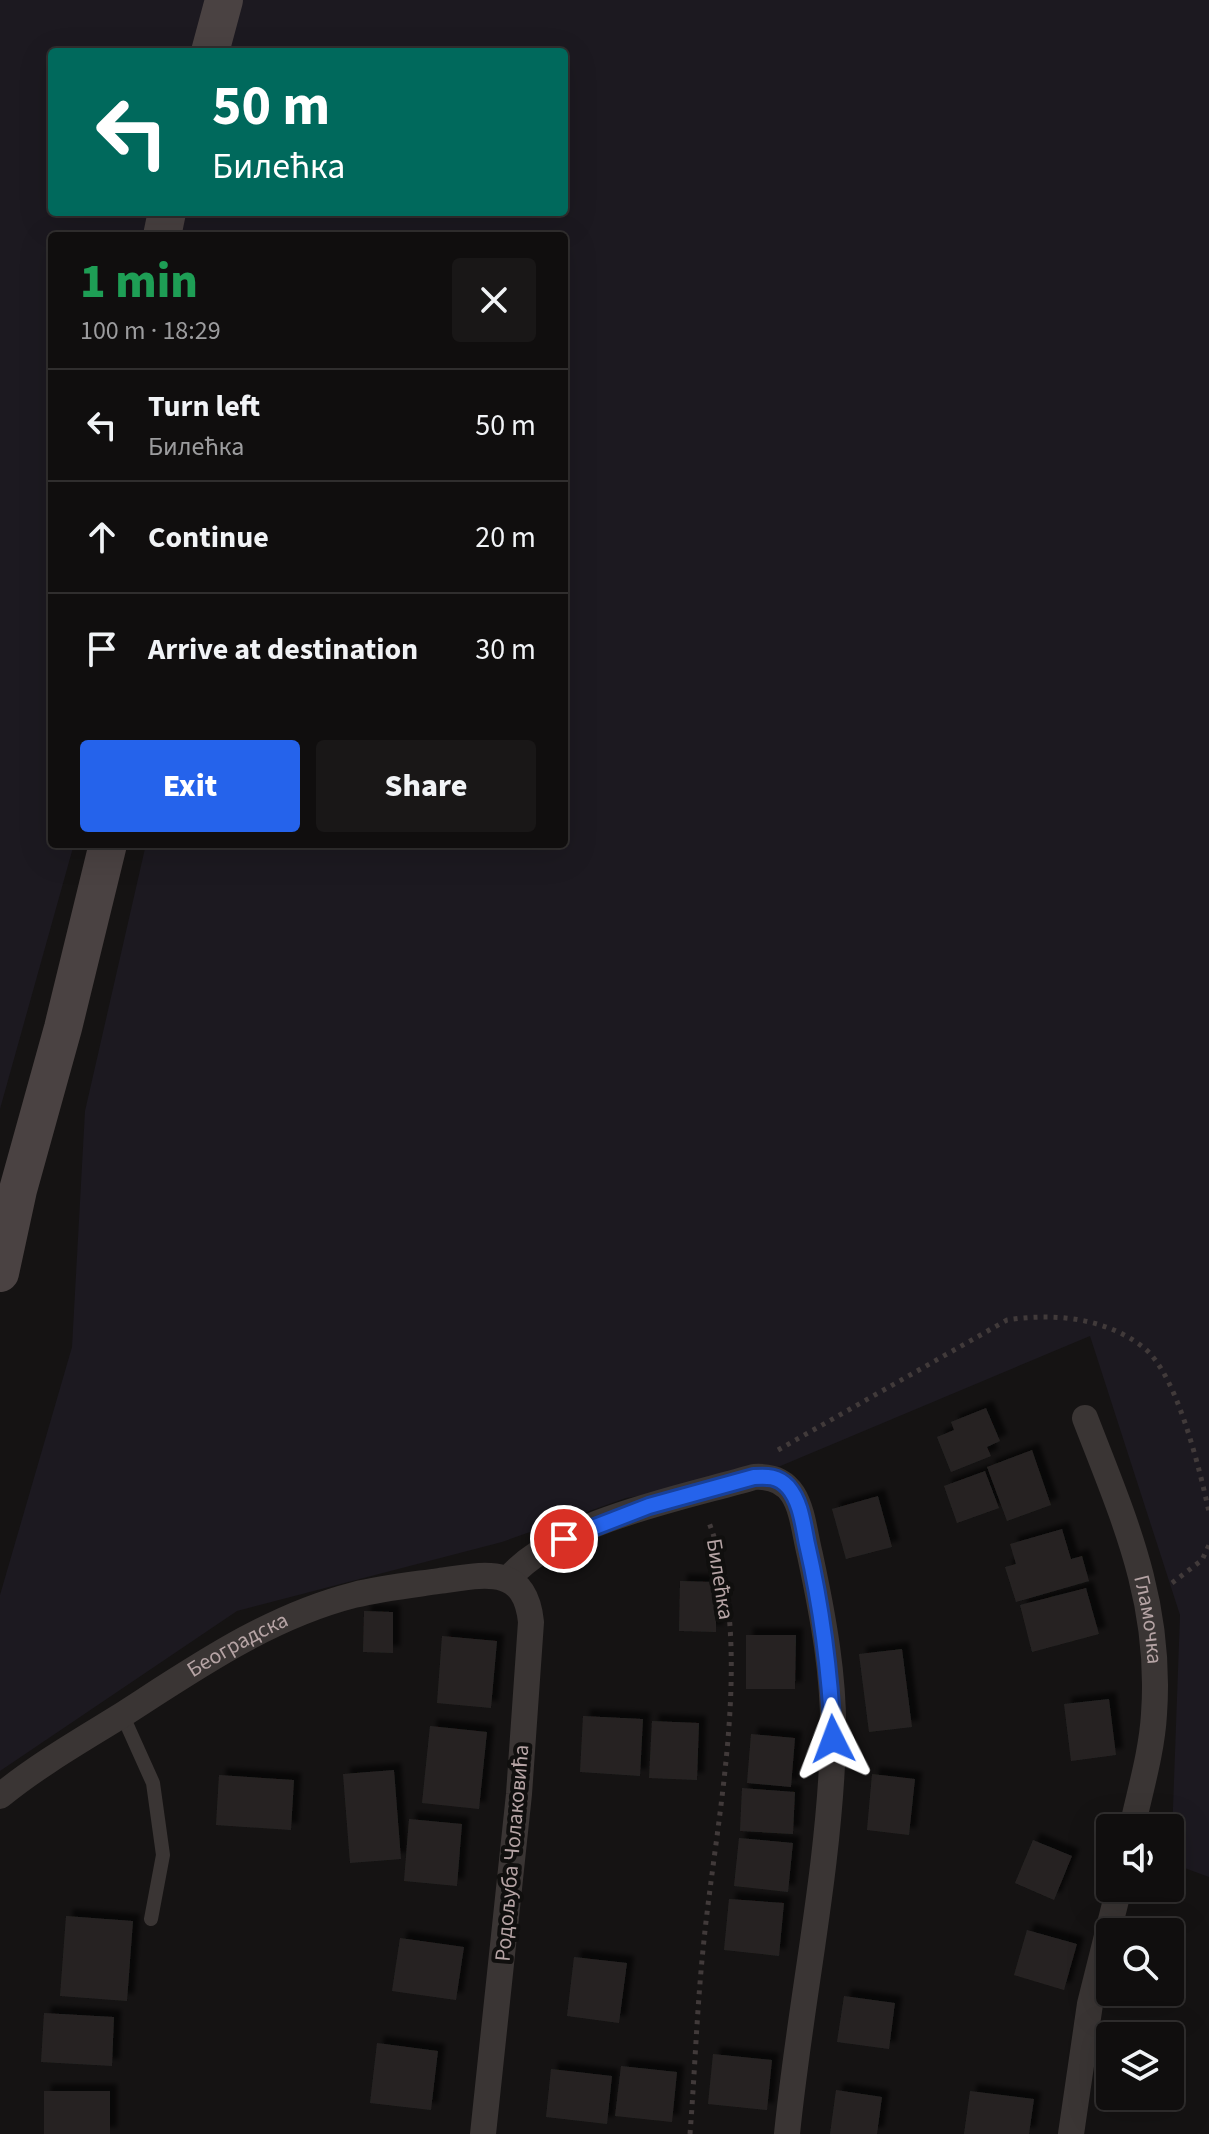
<!DOCTYPE html>
<html lang="en">
<head>
<meta charset="utf-8">
<style>
  :root { --surface:#100e0e; --page:#191717; --text:#f1f3f6; --muted:#9c9c9e; --line:#302e2e; --accent:#2563eb }
  body { margin:0; font-family:"Source Sans 3",sans-serif; background:var(--page); color:var(--text); height:100vh; display:flex; flex-direction:column; font-size:30px; white-space:nowrap }
  * { box-sizing:border-box; margin:0 }
  p { font-size:26px; color:var(--muted) }
  .icon { flex:none; width:44px; height:44px; fill:none; stroke:currentColor; stroke-width:2; stroke-linecap:round; stroke-linejoin:round }
  .map { position:relative; flex:1; overflow:hidden }
  .panel { position:absolute; left:48px; top:232px; width:520px; height:616px; display:flex; flex-direction:column; background:var(--surface); border-radius:8px; box-shadow:0 8px 32px #0002,0 0 0 2px var(--line) }
  .panel>* { flex:none }
  .top-card { position:absolute; left:48px; top:48px; width:520px; height:168px; border-radius:8px; box-shadow:0 8px 32px #0002,0 0 0 2px var(--line); background:#00695c; color:#fff; overflow:hidden }
  .tools { position:absolute; left:1096px; top:1814px; display:grid; gap:16px }
  .tools a { display:grid; place-items:center; width:88px; height:88px; border-radius:8px; background:var(--surface); box-shadow:0 8px 32px #0002,0 0 0 2px var(--line); font-size:40px }
  .pin { position:absolute; display:grid; place-items:center; width:68px; height:68px; color:#fff; margin:-34px; border:4px solid #fff; border-radius:50%; box-shadow:0 2px 8px #0007 }
  .me { position:absolute; width:88px; margin:-44px; rotate:357deg; stroke-linejoin:round; filter:drop-shadow(0 0 6px #0008) }
  .turn { display:flex; align-items:center; gap:28px; height:168px; padding:0 32px; font-size:36px }
  .turn .icon { width:104px; height:104px; stroke-width:2.5 }
  .turn b { display:block; font-size:56px; line-height:68px }
  .round { display:grid; place-items:center; flex:none; width:84px; height:84px; border-radius:8px; background:var(--page) }
  .summary { display:flex; align-items:center; justify-content:space-between; height:136px; padding:0 32px }
  h1 { font-size:48px; font-weight:800; line-height:60px; color:#1e9e55 }
  .action { display:flex; gap:16px; margin-top:auto; padding:16px 32px }
  .action a { flex:1; height:92px; border-radius:8px; background:var(--accent); color:#fff; font-size:32px; font-weight:800; line-height:92px; text-align:center }
  .action a+a { background:var(--page); color:var(--text) }
  ul { padding:0; list-style:none }
  li { display:flex; align-items:center; gap:24px; height:112px; padding:0 32px; border-top:2px solid var(--line) }
  li div { flex:1 }
  li b { display:block; font-size:30px }
  li em { font-style:normal }
  .map>svg:first-child { display:block }
  .green { fill:#1c1920; fill-rule:evenodd }
  .building { fill:#262423; filter:url(#shadow) }
  .lines { fill:none; stroke-linecap:round; stroke-linejoin:round }
  .path { stroke:#413a3a; stroke-width:5; stroke-dasharray:4 6; stroke-linecap:butt }
  .lane { stroke:#3a3534; stroke-width:14 }
  .street { stroke:#3a3534; stroke-width:26 }
  .secondary { stroke:#4a4242; stroke-width:38 }
  .route-casing { stroke:#184099; stroke-width:20 }
  .route { stroke:#2563eb; stroke-width:14 }
  .labels { text-anchor:middle; dominant-baseline:central; stroke-width:8; stroke-linejoin:round; paint-order:stroke }
  .street-label { font-size:22px; fill:#b6a4a5; stroke:#100f0e }
</style>
</head>
<body>
<div class="map">
<svg width="1209" height="2134" viewBox="0 0 1209 2134">
  <defs>
    <filter id="shadow"><feDropShadow dx="7" dy="-7" stdDeviation="2" flood-color="#0009"/></filter>
  </defs>
  <rect width="100%" height="100%" fill="#151313"/>
  <path class="green" d="M0 0H1209V1877L1171 1863 1180 1615 1090 1336 754 1477 626 1498 502 1542 237 1611 0 1771V1595L72 1347 85 1111 146 844H564V236H52V844H74L0 1109ZM52 52H564V212H52Z"/>
  <g class="building">
    <polygon points="986,1408 1000,1441 987,1447 991,1456 951,1472 937,1437 954,1430 951,1422"/>
    <polygon points="1032,1450 1051,1505 1007,1521 987,1467"/>
    <polygon points="985,1471 999,1508 957,1523 944,1486"/>
    <polygon points="878,1496 892,1547 846,1559 832,1509"/>
    <polygon points="1062,1529 1071,1559 1082,1556 1089,1581 1016,1602 1005,1567 1016,1564 1010,1544"/>
    <polygon points="680,1581 716,1582 716,1632 679,1631"/>
    <polygon points="1086,1588 1099,1634 1032,1652 1020,1605"/>
    <polygon points="364,1611 393,1612 393,1653 363,1652"/>
    <polygon points="746,1635 796,1635 795,1689 746,1689"/>
    <polygon points="442,1636 497,1641 491,1708 437,1703"/>
    <polygon points="902,1649 912,1727 869,1732 859,1654"/>
    <polygon points="1109,1699 1116,1755 1071,1761 1064,1704"/>
    <polygon points="583,1716 643,1719 640,1776 580,1772"/>
    <polygon points="652,1721 699,1723 697,1780 649,1778"/>
    <polygon points="430,1726 487,1732 479,1809 422,1803"/>
    <polygon points="751,1734 795,1738 791,1787 747,1783"/>
    <polygon points="394,1770 401,1859 350,1863 343,1774"/>
    <polygon points="872,1774 915,1779 909,1835 867,1830"/>
    <polygon points="219,1775 294,1780 291,1830 216,1825"/>
    <polygon points="742,1788 795,1792 793,1834 740,1831"/>
    <polygon points="409,1819 462,1824 457,1886 404,1881"/>
    <polygon points="739,1838 793,1843 788,1892 734,1886"/>
    <polygon points="1033,1840 1072,1856 1054,1900 1015,1883"/>
    <polygon points="729,1899 784,1903 779,1956 724,1950"/>
    <polygon points="66,1916 133,1921 127,2001 60,1996"/>
    <polygon points="1027,1930 1077,1944 1064,1990 1014,1975"/>
    <polygon points="400,1938 464,1947 456,2000 392,1991"/>
    <polygon points="574,1957 627,1963 619,2023 567,2016"/>
    <polygon points="844,1996 895,2003 889,2049 837,2042"/>
    <polygon points="44,2013 114,2017 112,2066 41,2062"/>
    <polygon points="377,2043 438,2051 431,2110 370,2103"/>
    <polygon points="713,2054 772,2060 767,2110 708,2104"/>
    <polygon points="621,2066 677,2072 672,2122 615,2116"/>
    <polygon points="551,2069 612,2076 607,2124 546,2117"/>
    <polygon points="836,2090 882,2097 877,2134 830,2134"/>
    <rect x="44" y="2091" width="66" height="43"/>
    <polygon points="970,2091 1034,2099 1029,2134 964,2134"/>
  </g>
  <g class="lines">
    <g class="path">
      <path d="M778 1450 1007 1320C1053 1313 1104 1317 1143 1347 1177 1373 1200 1471 1209 1512"/>
      <polyline points="1172,1583 1202,1560 1209,1545"/>
      <path d="M690 2134C695 2070 697 2005 704 1940 717 1812 756 1642 708 1520"/>
    </g>
    <polyline class="lane" points="122,1714 153,1783 163,1855 151,1919"/>
    <g class="street">
      <path id="s1" d="M1085 1418C1124 1519 1162 1602 1154 1714 1152 1751 1140 1791 1132 1828"/>
      <path d="M508 1579C558 1521 682 1498 754 1477 802 1474 801 1519 810 1555 823 1616 835 1679 833 1742 829 1873 800 2003 787 2134"/>
      <path id="s2" d="M0 1796C38 1765 80 1741 122 1715 195 1668 268 1617 354 1595 382 1588 411 1585 439 1581 483 1575 525 1563 531 1622L519 1794 483 2134"/>
      <polyline points="1071,2134 1090,2004 1119,1888"/>
    </g>
    <g class="secondary">
      <polyline points="210,52 224,0"/>
      <polyline points="162,236 167,212"/>
      <polyline points="0,1273 18,1190 63,1028 108,844"/>
    </g>
  </g>
  <g class="lines">
    <defs>
      <path id="route" d="M564 1539 649 1506 754 1477C767 1476 778 1476 788 1487 801 1502 803 1525 807 1544 822 1609 830 1673 833 1739"/>
    </defs>
    <use href="#route" class="route-casing"/>
    <use href="#route" class="route"/>
  </g>
  <g class="labels">
    <g class="street-label">
      <text transform="translate(720 1579) rotate(81)">Билећка</text>
      <text stroke="none"><textPath href="#s1" startOffset="212">Гламочка</textPath></text>
      <text stroke="none"><textPath href="#s2" startOffset="282">Београдска</textPath></text>
      <text transform="translate(512 1853) rotate(-85)">Родољуба Чолаковића</text>
    </g>
  </g>
</svg>
<div class="tools">
<a><svg class="icon" aria-label="sound" viewBox="0 0 24 24"><path d="M4 9h4l5-4v14l-5-4H4zM17 9q2 3 0 6"/></svg></a>
<a><svg class="icon" aria-label="search" viewBox="0 0 24 24"><circle cx="10" cy="10" r="6"/><path d="M15 15l6 6"/></svg></a>
<a><svg class="icon" aria-label="layers" viewBox="0 0 24 24"><path d="M12 4l9 5-9 5-9-5zM3 14l9 5 9-5"/></svg></a>
</div>
<div class="pin" style="left:564px;top:1539px;background:#d93025"><svg class="icon" aria-label="arrive" viewBox="0 0 24 24"><path d="M6 21V4h12l-3 4 3 4H6"/></svg></div>
<svg class="me" style="left:833px;top:1739px" viewBox="-20 -20 40 40"><path d="M0-17L14 15 0 8-14 15z" fill="#2563eb" stroke="#fff" stroke-width="4"/></svg>
<div class="top-card">
<div class="turn"><svg class="icon" aria-label="left" viewBox="0 0 24 24"><path d="M17 20v-9H6M10 6l-5 5 5 5"/></svg><div><b>50 m</b>Билећка</div></div>
</div>
<section class="panel">
<div class="summary"><div><h1>1 min</h1><p>100 m · 18:29</p></div><a class="round"><svg class="icon" aria-label="close" viewBox="0 0 24 24"><path d="M6 6l12 12M18 6L6 18"/></svg></a></div>
<ul>
<li><svg class="icon" aria-label="left" viewBox="0 0 24 24"><path d="M17 20v-9H6M10 6l-5 5 5 5"/></svg><div><b>Turn left</b><p>Билећка</p></div><em>50 m</em></li>
<li><svg class="icon" aria-label="ahead" viewBox="0 0 24 24"><path d="M12 20V5M6 11l6-6 6 6"/></svg><div><b>Continue</b></div><em>20 m</em></li>
<li><svg class="icon" aria-label="arrive" viewBox="0 0 24 24"><path d="M6 21V4h12l-3 4 3 4H6"/></svg><div><b>Arrive at destination</b></div><em>30 m</em></li>
</ul>
<div class="action"><a>Exit</a><a>Share</a></div>
</section>
</div>
</body>
</html>
